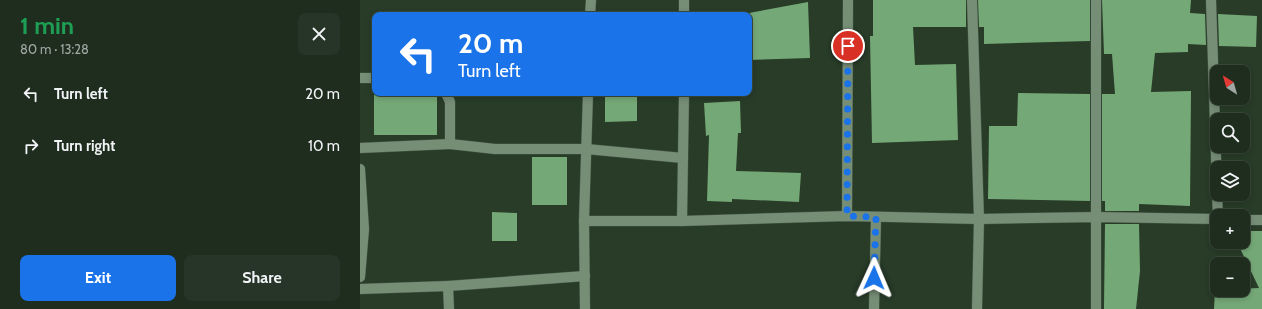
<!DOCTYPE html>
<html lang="en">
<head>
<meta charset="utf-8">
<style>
  :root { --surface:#1e2d1e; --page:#263527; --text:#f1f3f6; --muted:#a1a8a4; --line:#3c493c; --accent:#1a73e8 }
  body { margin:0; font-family:Cabin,sans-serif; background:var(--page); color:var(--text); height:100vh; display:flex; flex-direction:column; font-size:15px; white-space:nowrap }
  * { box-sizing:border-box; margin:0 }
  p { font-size:13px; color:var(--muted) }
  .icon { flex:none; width:22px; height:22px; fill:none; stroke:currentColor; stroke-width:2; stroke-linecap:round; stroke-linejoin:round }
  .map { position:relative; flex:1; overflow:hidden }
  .sheet { display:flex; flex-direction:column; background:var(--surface); width:360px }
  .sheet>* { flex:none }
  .hud { position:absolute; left:12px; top:12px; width:380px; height:84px; border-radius:8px; box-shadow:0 2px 6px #0003,0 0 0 1px var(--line); background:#1a73e8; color:#fff; overflow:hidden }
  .needle { width:26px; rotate:323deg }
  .buttons { position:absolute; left:850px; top:65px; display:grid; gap:8px }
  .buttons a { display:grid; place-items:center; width:40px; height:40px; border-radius:8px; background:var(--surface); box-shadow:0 2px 6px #0003,0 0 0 1px var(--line); font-size:20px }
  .pin { position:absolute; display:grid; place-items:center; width:34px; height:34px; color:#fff; margin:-17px; border:2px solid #fff; border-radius:50%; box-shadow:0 1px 4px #0007 }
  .me { position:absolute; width:44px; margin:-22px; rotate:1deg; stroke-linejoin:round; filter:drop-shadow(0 0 3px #0008) }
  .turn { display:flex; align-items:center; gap:14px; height:84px; padding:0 20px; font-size:18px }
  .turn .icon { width:52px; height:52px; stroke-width:2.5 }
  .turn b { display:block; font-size:28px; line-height:34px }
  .round { display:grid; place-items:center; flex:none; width:42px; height:42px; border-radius:8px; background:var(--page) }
  .overview { display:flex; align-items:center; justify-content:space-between; height:68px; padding:0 20px }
  h1 { font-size:24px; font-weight:800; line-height:30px; color:#1e9e55 }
  .action { display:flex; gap:8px; margin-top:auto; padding:8px 20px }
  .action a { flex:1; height:46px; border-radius:8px; background:var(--accent); color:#fff; font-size:16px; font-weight:800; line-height:46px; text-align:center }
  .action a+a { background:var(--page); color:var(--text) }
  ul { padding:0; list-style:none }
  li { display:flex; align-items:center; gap:12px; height:52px; padding:0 20px }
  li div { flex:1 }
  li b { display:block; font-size:15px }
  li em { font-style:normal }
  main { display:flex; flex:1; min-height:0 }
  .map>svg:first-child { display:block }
  .building { fill:#75a877 }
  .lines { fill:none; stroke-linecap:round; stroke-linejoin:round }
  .street-casing { stroke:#455746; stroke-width:11 }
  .street { stroke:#768d76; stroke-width:10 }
  .route { stroke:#1a73e8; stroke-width:7; stroke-dasharray:0 12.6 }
</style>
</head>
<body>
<main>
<section class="sheet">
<div class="overview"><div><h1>1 min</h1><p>80 m · 13:28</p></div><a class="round"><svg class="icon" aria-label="close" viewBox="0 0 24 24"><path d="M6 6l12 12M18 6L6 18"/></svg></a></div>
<ul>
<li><svg class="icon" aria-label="left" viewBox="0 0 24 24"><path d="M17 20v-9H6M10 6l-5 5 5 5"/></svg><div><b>Turn left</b></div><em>20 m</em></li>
<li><svg class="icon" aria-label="right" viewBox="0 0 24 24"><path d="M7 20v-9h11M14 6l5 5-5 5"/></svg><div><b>Turn right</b></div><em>10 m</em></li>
</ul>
<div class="action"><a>Exit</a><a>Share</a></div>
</section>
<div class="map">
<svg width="902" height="309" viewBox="0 0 902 309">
  <rect width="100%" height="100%" fill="#283c28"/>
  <g class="building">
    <polygon points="513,0 606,0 606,27 553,27 555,65 596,64 598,140 512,143 510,36 513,36"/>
    <polygon points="618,0 730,0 730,41 624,44 624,27 619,27"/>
    <polygon points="742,0 831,0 830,13 845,14 846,45 828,44 828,52 795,53 791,92 831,91 830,206 779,204 779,211 745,211 745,201 742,201 742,94 755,94 752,54 744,54"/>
    <polygon points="448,2 450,58 389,60 389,13"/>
    <polygon points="858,14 897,16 896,47 859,46"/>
    <polygon points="245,93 277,93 277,121 245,122"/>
    <polygon points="658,93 730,94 730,201 628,199 629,126 657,126"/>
    <polygon points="14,94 77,95 77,135 14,135"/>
    <polygon points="380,101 381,133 378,133 376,171 441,173 439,202 372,199 372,202 347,201 349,135 346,136 344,103"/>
    <rect x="172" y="157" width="35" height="48"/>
    <polygon points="132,212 157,213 157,241 132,241"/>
    <polygon points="745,224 779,224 780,271 776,309 744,309"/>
    <polygon points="883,231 902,231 902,309 854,309 855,290 899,288 877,242 883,242"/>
  </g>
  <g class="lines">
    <defs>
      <g id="street">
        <polyline points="612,0 619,219 617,309"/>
        <polyline points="736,0 736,309"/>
        <polyline points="851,0 857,187"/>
        <polyline points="230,15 231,0"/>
        <polyline points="324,15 324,0"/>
        <polyline points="0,78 15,78"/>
        <polyline points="86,93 90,102 90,144 135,149 226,149 323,158"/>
        <polyline points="0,148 90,144"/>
        <polyline points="0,169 4,229 0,277"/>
        <polyline points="857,194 858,216"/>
        <polyline points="487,216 488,0"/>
        <polyline points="883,220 902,220"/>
        <polyline points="224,221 322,221 487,216 619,219 737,217 857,219"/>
        <polyline points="322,221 324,93"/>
        <polyline points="88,286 225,276"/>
        <polyline points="0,289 88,286 89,309"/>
        <polyline points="225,309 224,221 228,93"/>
        <polyline points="514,309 516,217"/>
      </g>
    </defs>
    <use href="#street" class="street-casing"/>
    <use href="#street" class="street"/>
  </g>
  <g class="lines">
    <polyline class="route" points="488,46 487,216 516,217 514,278"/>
  </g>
</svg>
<div class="buttons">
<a><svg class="needle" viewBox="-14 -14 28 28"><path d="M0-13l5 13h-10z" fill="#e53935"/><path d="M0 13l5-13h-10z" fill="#a1a8a4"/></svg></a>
<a><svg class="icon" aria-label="search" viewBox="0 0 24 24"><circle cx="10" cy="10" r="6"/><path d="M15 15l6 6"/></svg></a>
<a><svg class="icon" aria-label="layers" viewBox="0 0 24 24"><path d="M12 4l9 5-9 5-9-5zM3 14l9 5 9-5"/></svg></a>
<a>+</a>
<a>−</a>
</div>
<div class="pin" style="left:488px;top:46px;background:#d93025"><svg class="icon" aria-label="arrive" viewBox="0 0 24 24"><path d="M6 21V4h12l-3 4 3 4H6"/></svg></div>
<svg class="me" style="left:514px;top:278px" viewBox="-20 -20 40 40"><path d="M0-17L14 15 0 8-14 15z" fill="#1a73e8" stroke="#fff" stroke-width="4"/></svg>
<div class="hud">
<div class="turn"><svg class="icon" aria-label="left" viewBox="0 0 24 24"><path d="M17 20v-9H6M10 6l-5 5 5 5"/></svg><div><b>20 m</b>Turn left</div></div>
</div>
</div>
</main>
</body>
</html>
